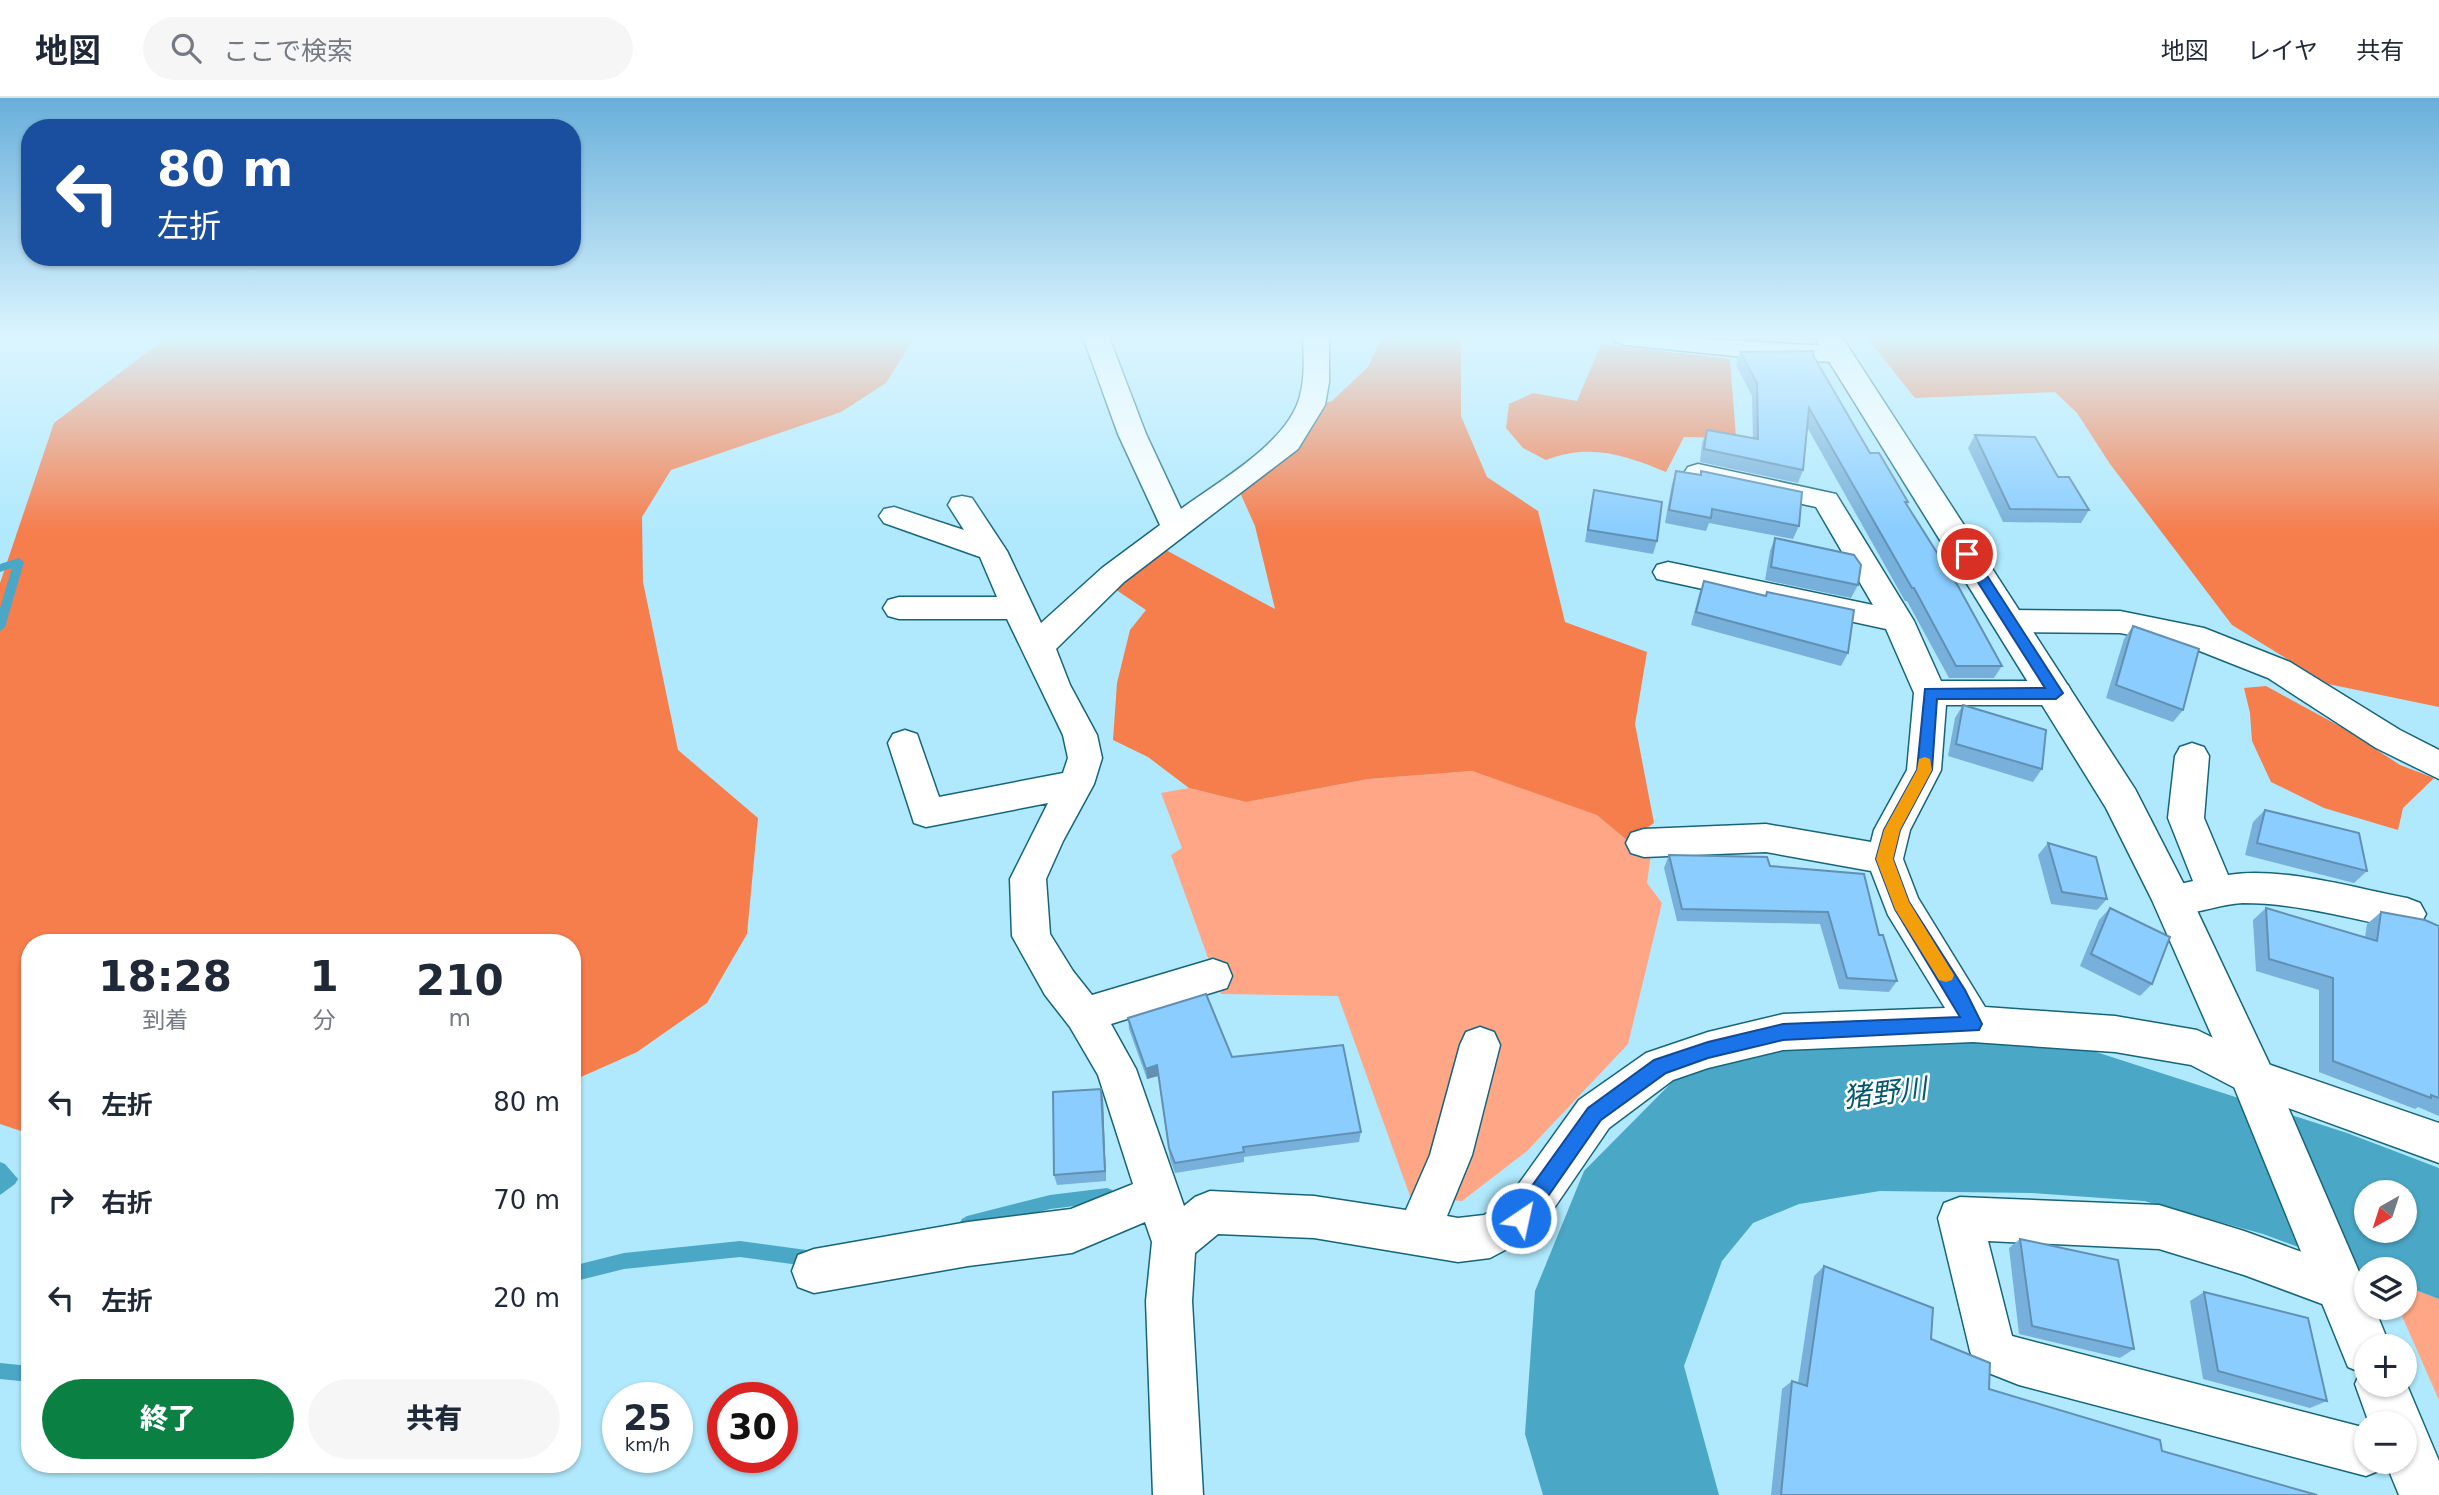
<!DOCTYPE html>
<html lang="ja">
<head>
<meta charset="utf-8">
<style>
  :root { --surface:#fff; --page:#f6f6f7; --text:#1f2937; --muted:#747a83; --line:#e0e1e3; --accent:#0b8043 }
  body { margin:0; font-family:"DejaVu Sans","Noto Sans JP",sans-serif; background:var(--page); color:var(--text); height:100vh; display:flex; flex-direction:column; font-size:26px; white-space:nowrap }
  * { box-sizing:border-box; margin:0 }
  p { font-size:23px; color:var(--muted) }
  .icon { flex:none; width:38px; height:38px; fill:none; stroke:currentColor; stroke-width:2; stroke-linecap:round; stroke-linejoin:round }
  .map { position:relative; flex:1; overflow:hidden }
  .side { position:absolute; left:21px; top:836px; width:560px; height:539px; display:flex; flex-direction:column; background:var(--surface); border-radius:28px; box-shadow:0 2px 5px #0004 }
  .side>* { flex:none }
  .guide { position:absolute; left:21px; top:21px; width:560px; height:147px; border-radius:28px; box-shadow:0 2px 5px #0004; background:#1a4fa0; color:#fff; overflow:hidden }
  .needle { width:46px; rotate:219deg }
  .tools { position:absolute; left:2354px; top:1082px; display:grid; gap:14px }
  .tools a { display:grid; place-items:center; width:63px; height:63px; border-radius:50%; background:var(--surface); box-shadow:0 2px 5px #0004; font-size:35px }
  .speed { position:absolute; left:602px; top:1284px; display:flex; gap:14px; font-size:35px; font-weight:700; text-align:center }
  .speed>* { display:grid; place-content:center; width:91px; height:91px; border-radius:50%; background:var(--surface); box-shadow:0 2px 5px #0004; line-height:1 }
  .speed small { font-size:18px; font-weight:400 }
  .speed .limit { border:10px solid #d22; background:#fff; color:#111 }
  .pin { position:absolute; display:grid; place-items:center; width:60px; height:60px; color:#fff; margin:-30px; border:4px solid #fff; border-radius:50%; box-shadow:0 2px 7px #0007 }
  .me { position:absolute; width:77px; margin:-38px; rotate:34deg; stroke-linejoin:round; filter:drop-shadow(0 0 5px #0008) }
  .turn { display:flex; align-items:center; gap:24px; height:147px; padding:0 21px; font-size:32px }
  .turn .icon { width:91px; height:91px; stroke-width:2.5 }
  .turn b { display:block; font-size:49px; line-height:60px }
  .eta { display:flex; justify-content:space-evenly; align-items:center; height:119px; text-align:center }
  .eta b { font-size:42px; font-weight:800; line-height:49px }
  .cta { display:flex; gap:14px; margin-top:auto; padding:14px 21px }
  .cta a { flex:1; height:80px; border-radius:42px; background:var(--accent); color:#fff; font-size:28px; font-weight:800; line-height:80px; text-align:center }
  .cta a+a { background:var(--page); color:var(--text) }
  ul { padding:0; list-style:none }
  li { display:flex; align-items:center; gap:21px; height:98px; padding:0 21px }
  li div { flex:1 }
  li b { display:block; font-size:26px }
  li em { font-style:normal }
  header { display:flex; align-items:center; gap:42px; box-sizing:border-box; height:98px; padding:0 35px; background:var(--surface); border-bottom:2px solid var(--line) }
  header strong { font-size:33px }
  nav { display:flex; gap:38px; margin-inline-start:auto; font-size:24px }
  .search { width:490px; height:63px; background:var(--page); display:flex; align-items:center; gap:18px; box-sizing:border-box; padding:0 24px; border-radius:38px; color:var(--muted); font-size:26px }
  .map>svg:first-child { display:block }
  .green { fill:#fea685 }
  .forest { fill:#f67d4c }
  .water { fill:#4aa7c5; fill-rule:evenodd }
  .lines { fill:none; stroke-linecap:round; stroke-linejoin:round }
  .stream { fill:#4aa7c5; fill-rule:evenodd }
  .minor-casing { stroke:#15657b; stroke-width:3 }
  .tertiary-casing { stroke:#15657b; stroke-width:3 }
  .minor { fill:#fff; fill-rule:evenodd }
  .tertiary { fill:#fff; fill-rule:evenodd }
  .wall { fill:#77b0da }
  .shaded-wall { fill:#6190b2 }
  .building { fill:#8acdfe; stroke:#6190b2; stroke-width:2 }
  .route { fill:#1a73e8; stroke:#114b97; stroke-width:2 }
  .slow { fill:#f59e0b }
  .labels { text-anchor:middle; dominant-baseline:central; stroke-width:5; stroke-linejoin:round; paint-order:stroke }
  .near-water-label { font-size:28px; font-style:italic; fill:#06586d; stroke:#fff }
</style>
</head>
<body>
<header>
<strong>地図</strong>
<div class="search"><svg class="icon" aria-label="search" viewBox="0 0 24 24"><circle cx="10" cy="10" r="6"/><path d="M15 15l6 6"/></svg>ここで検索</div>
<nav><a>地図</a><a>レイヤ</a><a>共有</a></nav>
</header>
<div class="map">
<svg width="2439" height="1397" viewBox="0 0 2439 1397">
  <rect width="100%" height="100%" fill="#b0e9fd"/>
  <g class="green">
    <polygon points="1472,673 1598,717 1628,743 1651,756 1647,785 1662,805 1628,946 1527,1053 1462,1103 1410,1098 1338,898 1221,896 1171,757 1182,750 1161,695 1189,690 1246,704 1368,681"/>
    <polygon points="2405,1188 2439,1201 2439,1302 2398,1209 2404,1209"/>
  </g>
  <g class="forest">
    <polygon points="167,239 915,239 886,285 841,314 671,372 642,419 643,484 678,652 758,720 747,836 707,905 637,954 572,983 572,845 30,845 30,1036 0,1026 0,485 54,325"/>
    <polygon points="1382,239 1461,239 1461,318 1487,379 1538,413 1565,524 1647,554 1635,626 1654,725 1628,743 1597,717 1472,673 1368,681 1246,704 1189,690 1148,659 1113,642 1117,585 1130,532 1146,512 1106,485 1164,451 1275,511 1255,428 1238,390 1303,312 1332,303 1368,269"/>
    <polygon points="1866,239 2439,239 2439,609 2328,586 2232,527 2110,366 2077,315 2055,294 1915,300"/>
    <path d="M1601 246 1730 261 1736 340 1684 339 1666 374C1625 357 1590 345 1546 362L1523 350 1506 330 1509 306 1533 295 1577 303Z"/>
    <polygon points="2266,588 2343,630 2400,667 2434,680 2403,710 2398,732 2324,710 2271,684 2252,643 2250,615 2244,590"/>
  </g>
  <path class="water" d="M2062 943 2347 1035 2439 1070V1201L2405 1188 2404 1171H2366V1174L2263 1136 2144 1103 2031 1095 1880 1093 1799 1106 1753 1125 1722 1163 1684 1268 1719 1397H1543L1525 1336 1535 1193 1584 1073 1685 971 1808 947ZM2366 1094H2404V1132H2366Z"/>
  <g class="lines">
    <g class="stream">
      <polygon points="19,460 24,464 5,529 0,533 0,510 12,470 0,474 0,466"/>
      <polygon points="0,1064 5,1066 18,1081 15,1086 0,1097"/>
      <polygon points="1107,1090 1112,1092 1115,1097 1112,1102 1107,1104 1050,1111 967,1134 962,1131 959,1126 962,1121 967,1118 1050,1097"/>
      <polygon points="740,1143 814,1153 820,1155 822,1161 820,1167 814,1169 740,1159 624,1171 572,1184 572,1168 624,1155"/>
      <polygon points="0,1265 30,1268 30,1284 0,1281"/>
    </g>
    <defs>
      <g id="minor">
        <path d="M1083 239H1109L1146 336 1181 411C1219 383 1288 345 1300 298 1305 279 1304 259 1303 239H1329V284L1325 307 1298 351 1124 484 1056 551 1070 587 1097 637 1102 660 1094 686 1063 743 1046 781 1050 836 1073 873 1092 897 1213 861 1227 866 1232 878 1227 890 1111 926 1136 971 1184 1108 1195 1099 1210 1093 1314 1098 1406 1112 1430 1057 1460 947 1466 934 1480 929 1494 934 1500 947 1472 1057 1447 1118 1458 1120 1484 1117 1505 1105 1579 1002 1646 955 1708 934 1783 916 1945 910 1888 817 1871 773 1766 754 1644 759 1631 755 1626 745 1631 735 1644 731 1766 726 1871 744 1874 732 1907 672 1914 595 1886 531 1657 481 1653 474 1657 467 1668 464 1873 507 1816 409 1688 381 1684 375 1688 369 1698 366 1836 396 1914 523 1941 583H2056L2068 587 2072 595 2068 603 2056 607H1946L1941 672 1910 732 1903 761 1918 800 1985 909 2115 918 2197 932 2265 965 2439 1025V1065L2239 992 2191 967 2115 954 1973 944 1783 952 1708 970 1673 982 1609 1030 1537 1135 1490 1160 1458 1164 1314 1140 1218 1136 1195 1155 1192 1203 1203 1397H1153L1146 1203 1152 1144 1145 1124 1072 1155 968 1168 814 1195 798 1189 792 1173 798 1157 814 1151 968 1124 1071 1111 1133 1086 1098 977 1070 929 1045 897 1012 838 1010 781 1048 705 926 729 914 725 888 645 893 636 905 632 917 636 939 699 1063 675 1068 660 1063 637 1007 521H899L888 518 883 510 888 502 899 499H997L980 459 884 425 879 418 884 411 894 409 964 432 948 407 952 400 962 398 972 400 1007 453 1041 525 1102 470 1160 427 1118 336Z"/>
        <path d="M1612 239C1688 237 1763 246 1839 248L1848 251 1852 256 1848 261 1839 264 1775 262 1625 247 1616 244Z"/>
        <polygon points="2009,512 2120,513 2204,530 2290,564 2400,632 2439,652 2439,681 2376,650 2268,580 2187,548 2120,535 2009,534 1998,531 1993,523 1998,515"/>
        <path d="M2192 645 2204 649 2209 658 2204 720 2228 777C2280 768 2354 790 2407 800L2420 805 2426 816 2420 827 2407 832C2353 821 2298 805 2243 805 2215 806 2187 822 2159 813L2153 802 2159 791 2193 783 2168 720 2175 658 2180 649Z"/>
        <polygon points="1960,1099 2159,1107 2244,1133 2357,1174 2364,1190 2357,1206 2341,1213 2244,1177 2159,1151 1988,1143 2012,1238 2366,1330 2366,1363 2387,1363 2383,1371 2366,1378 2019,1287 1976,1270 1970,1253 1938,1120 1944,1105"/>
      </g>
      <polygon id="tertiary" points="1814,239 1842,239 2135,691 2192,802 2269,965 2366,1190 2366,1209 2374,1209 2390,1248 2366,1248 2366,1286 2404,1286 2404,1280 2439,1363 2439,1397 2399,1397 2385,1363 2404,1363 2404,1325 2369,1325 2355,1286 2360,1274 2348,1269 2230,979 2152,802 2106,710"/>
    </defs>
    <use href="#minor" class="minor-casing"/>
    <use href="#tertiary" class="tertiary-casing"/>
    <use href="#minor" class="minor"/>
    <use href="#tertiary" class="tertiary"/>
  </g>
  <g class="wall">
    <polygon points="1740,254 1813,257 1870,355 1908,404 1907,408 2002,568 1994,580 1949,580 1907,503 1905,503 1807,329 1803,372 1798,385 1700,364 1702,345 1707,332 1753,340 1752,298 1736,267"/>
    <polygon points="1975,337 2058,379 2089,412 2081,425 2003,424 1968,350"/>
    <polygon points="1676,373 1700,377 1701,373 1799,428 1793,441 1709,425 1706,433 1665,425 1672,386"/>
    <polygon points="1594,392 1657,443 1653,456 1585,444 1591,405"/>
    <polygon points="1775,440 1858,487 1851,500 1765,482 1770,453"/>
    <polygon points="1704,483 1765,498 1767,494 1848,555 1841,568 1691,527 1699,496"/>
    <polygon points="2133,528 2183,612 2173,624 2106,600 2124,541"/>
    <polygon points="1963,607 2042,671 2033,684 1948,658 1955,620"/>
    <polygon points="2265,712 2367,773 2354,785 2245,757 2253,724"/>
    <polygon points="2048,745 2107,801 2097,812 2051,806 2038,757"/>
    <polygon points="1669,757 1770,768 1879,837 1897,883 1889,894 1839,891 1820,826 1677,823 1664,770"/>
    <polygon points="2110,810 2152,886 2140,898 2080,868 2099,822"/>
    <polygon points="2266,810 2365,839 2367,826 2381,814 2439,828 2439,1018 2418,1009 2415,1011 2319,974 2319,892 2256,873 2253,822"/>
    <polygon points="1128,920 1232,959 1361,1034 1359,1044 1244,1059 1244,1064 1175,1075 1170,1061 1158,978 1147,981 1129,931"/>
    <polygon points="1103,1001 1106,1083 1057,1087 1054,1077"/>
    <polygon points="2020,1141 2134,1251 2120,1260 2019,1236 2009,1150"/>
    <polygon points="1824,1168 1931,1241 1989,1291 2162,1353 2317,1397 1771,1397 1782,1291 1792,1283 1798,1285 1814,1178"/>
    <polygon points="2204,1194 2327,1303 2310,1310 2203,1281 2190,1203"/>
  </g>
  <g class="shaded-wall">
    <polygon points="1157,967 1158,978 1147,981 1146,971"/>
    <polygon points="1101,991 1103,1001 1106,1083 1105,1073"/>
  </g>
  <g class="building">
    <polygon points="1814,253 1813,257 1870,355 1879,355 1908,404 1905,404 1958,488 2002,568 1956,568 1914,490 1912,490 1809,310 1803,372 1704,351 1707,332 1758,341 1757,285 1740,254"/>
    <polygon points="1975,337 2035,339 2058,379 2069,379 2089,412 2010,411"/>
    <polygon points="1676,373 1701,377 1701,373 1802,394 1799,428 1712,411 1711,420 1669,412"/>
    <polygon points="1594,392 1662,404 1657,443 1588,432"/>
    <polygon points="1775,440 1854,457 1861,467 1858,487 1771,469"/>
    <polygon points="1704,483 1766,498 1767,494 1854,512 1848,555 1696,514"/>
    <polygon points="2133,528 2199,551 2183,612 2116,587"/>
    <polygon points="1963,607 2046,632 2042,671 1956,646"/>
    <polygon points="2265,712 2359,735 2367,773 2257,745"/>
    <polygon points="2048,745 2096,759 2107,801 2062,794"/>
    <polygon points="1669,757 1767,759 1770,768 1864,776 1879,837 1883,837 1897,883 1847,880 1828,814 1682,811"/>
    <polygon points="2110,810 2170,839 2152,886 2091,856"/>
    <polygon points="2266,810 2377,843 2381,814 2425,822 2439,828 2439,1000 2431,997 2431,1000 2333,963 2333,880 2269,861"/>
    <polygon points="1206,896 1232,959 1343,947 1361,1034 1243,1049 1244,1054 1175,1065 1169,1050 1157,967 1146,971 1128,920"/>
    <polygon points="1101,991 1105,1073 1054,1077 1053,994"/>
    <polygon points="2020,1141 2118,1162 2134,1251 2032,1228"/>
    <polygon points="1824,1168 1933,1210 1931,1241 1990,1265 1989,1291 2160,1342 2162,1353 2317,1397 1781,1397 1792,1283 1807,1288"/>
    <polygon points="2204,1194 2308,1220 2327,1303 2218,1273"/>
  </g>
  <linearGradient id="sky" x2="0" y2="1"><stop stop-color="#69afda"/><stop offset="0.55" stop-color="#dbf5fe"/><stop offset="1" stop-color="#dbf5fe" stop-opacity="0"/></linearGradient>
  <rect width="2439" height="434" fill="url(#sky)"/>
  <polygon class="route" points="1967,451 1971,453 2063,595 2056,601 1937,601 1932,672 1900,732 1893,761 1909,804 1965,892 1982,926 1979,932 1783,942 1708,960 1666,975 1601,1022 1528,1127 1521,1130 1514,1127 1511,1120 1514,1113 1588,1010 1654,962 1708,944 1783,926 1960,919 1895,811 1876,761 1884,732 1917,672 1925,591 2045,590 1960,456"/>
  <polygon class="slow" points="1925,659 1930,661 1932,672 1900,732 1893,761 1909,804 1954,877 1952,882 1946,884 1939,882 1895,811 1876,761 1884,732 1917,672 1919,661"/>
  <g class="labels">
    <g class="near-water-label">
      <text transform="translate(1885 995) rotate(-7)">猪野川</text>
    </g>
  </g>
</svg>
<div class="tools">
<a><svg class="needle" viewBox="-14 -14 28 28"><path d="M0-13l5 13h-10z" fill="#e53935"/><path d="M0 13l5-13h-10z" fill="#747a83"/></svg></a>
<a><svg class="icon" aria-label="layers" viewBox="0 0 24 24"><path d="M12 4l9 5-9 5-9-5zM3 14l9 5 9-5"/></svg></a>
<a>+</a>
<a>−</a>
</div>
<div class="speed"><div>25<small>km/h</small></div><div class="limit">30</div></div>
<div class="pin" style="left:1967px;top:456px;background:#d93025"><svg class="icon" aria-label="arrive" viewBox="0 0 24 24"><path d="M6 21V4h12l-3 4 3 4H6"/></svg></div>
<svg class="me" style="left:1521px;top:1120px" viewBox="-20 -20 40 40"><circle r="17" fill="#1a73e8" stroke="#fff" stroke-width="3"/><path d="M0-11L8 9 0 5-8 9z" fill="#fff"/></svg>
<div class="guide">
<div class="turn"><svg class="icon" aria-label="left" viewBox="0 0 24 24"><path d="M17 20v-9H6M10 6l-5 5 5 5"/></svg><div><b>80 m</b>左折</div></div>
</div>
<section class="side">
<div class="eta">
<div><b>18:28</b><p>到着</p></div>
<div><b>1</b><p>分</p></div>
<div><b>210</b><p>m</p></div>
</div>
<ul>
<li><svg class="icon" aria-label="left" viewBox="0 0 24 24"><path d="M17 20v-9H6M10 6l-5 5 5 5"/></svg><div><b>左折</b></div><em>80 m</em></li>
<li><svg class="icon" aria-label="right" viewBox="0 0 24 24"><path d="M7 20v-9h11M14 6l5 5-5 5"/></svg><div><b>右折</b></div><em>70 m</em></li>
<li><svg class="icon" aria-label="left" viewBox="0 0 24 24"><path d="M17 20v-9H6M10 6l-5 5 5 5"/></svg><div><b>左折</b></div><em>20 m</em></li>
</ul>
<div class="cta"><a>終了</a><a>共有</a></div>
</section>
</div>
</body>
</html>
